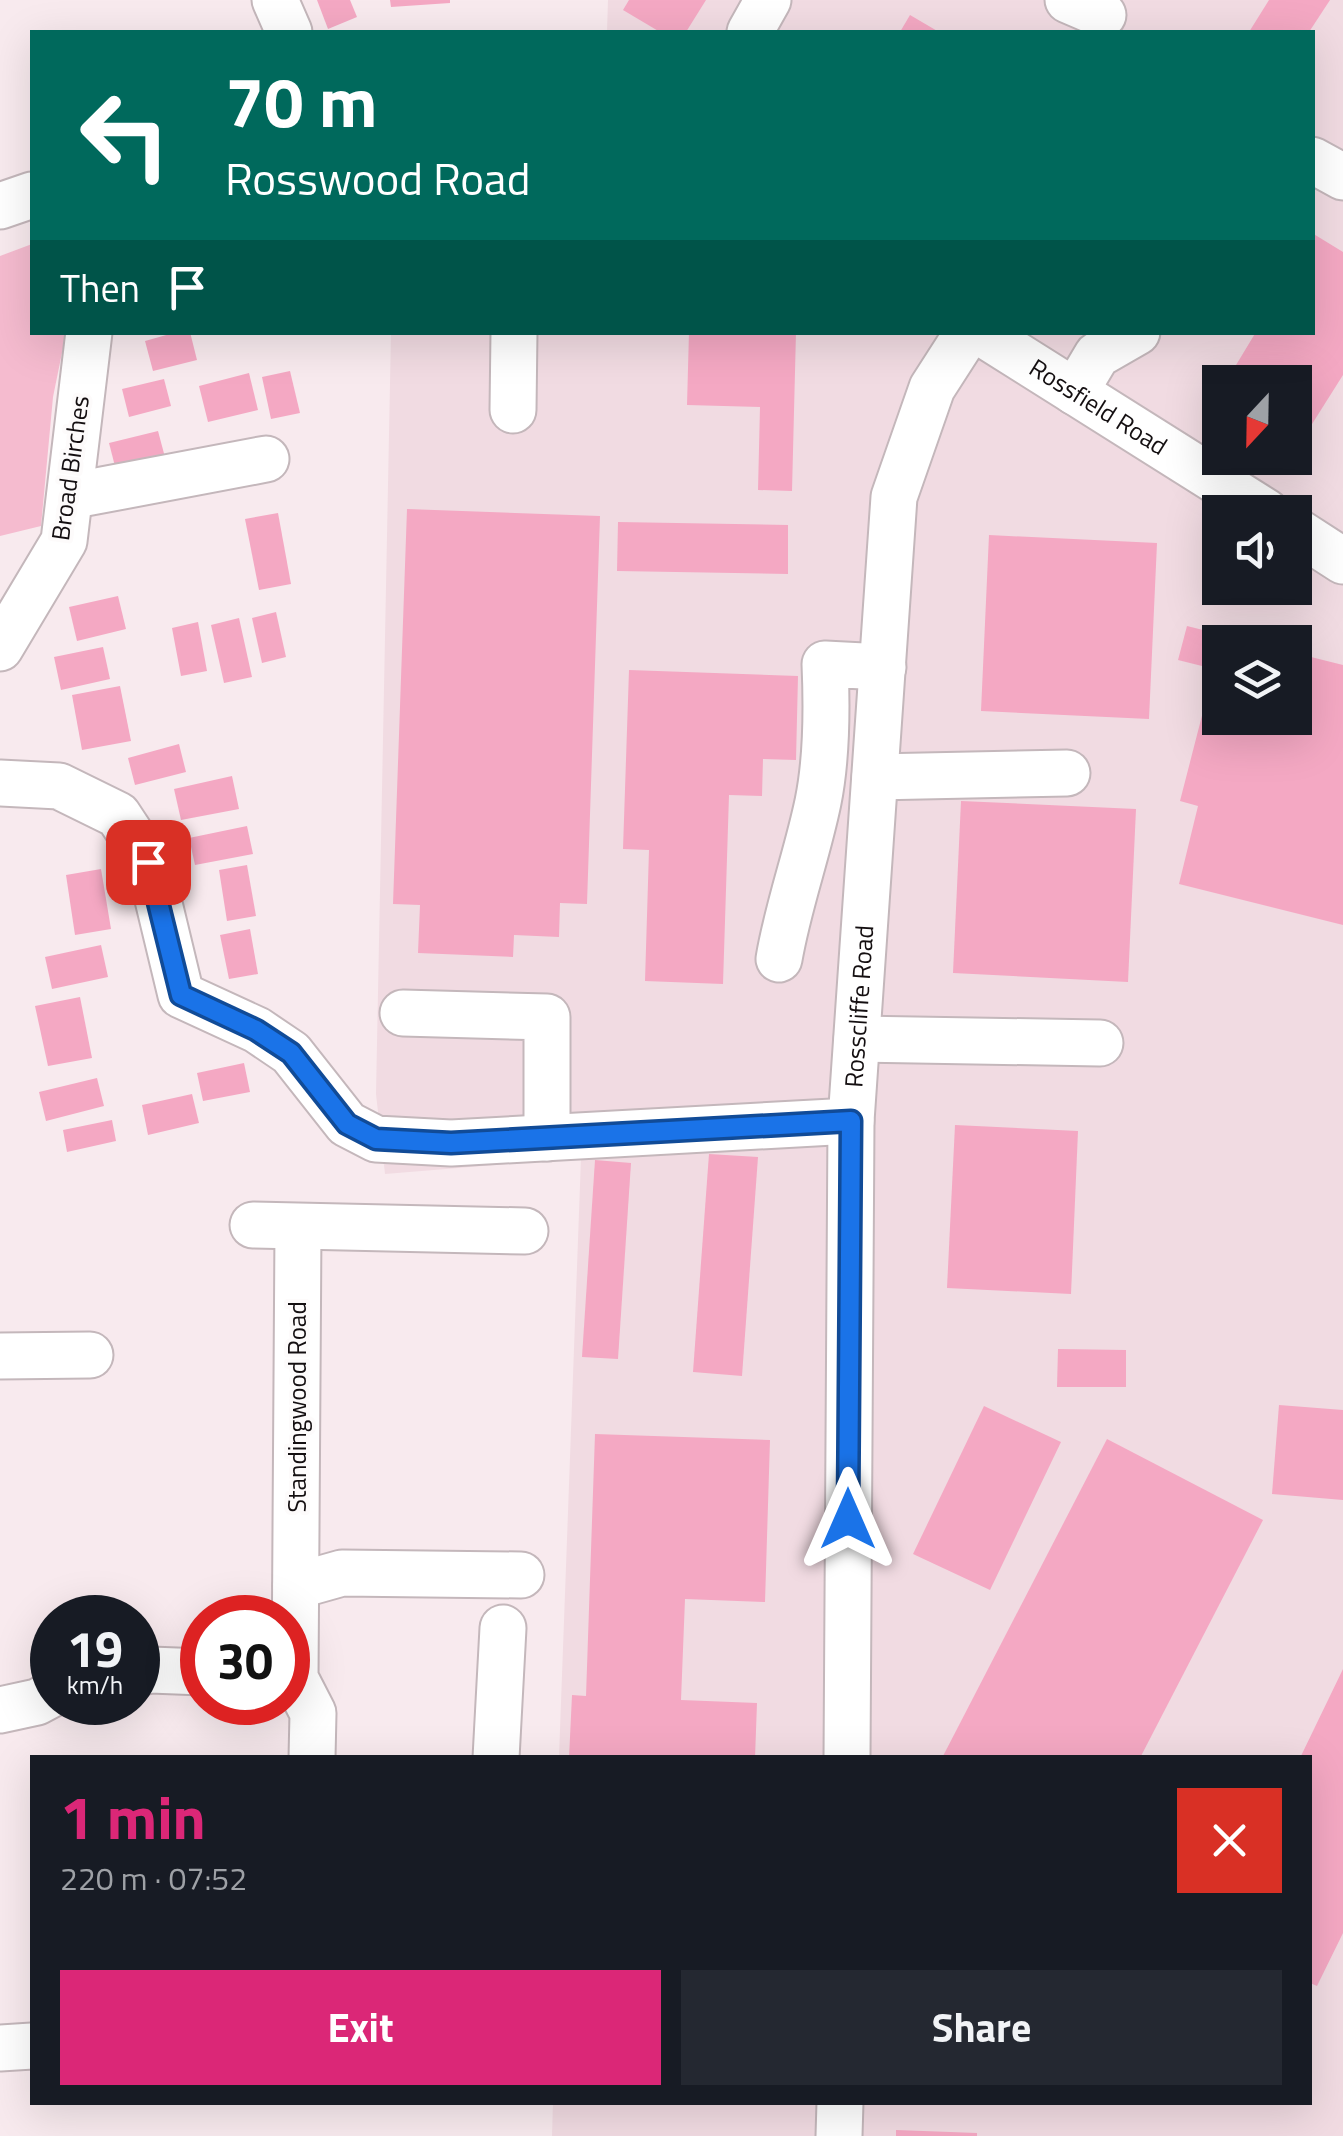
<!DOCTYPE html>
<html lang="en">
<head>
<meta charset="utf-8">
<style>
  :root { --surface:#171b24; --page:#242831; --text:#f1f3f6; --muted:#9ea1a6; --accent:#db2777 }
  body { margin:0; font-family:"Titillium Web",sans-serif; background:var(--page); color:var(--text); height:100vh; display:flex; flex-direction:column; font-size:38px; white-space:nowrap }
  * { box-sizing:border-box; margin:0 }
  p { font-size:32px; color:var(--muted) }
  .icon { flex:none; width:55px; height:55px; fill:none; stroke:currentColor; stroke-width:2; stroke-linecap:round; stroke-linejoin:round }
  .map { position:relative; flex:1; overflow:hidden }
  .side { position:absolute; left:30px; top:1755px; width:1282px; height:350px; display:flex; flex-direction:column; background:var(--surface); border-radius:0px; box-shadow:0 10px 40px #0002 }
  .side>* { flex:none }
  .banner { position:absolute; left:30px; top:30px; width:1285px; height:305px; border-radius:0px; box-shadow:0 10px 40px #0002; background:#00695c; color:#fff; overflow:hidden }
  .needle { width:65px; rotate:202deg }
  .tools { position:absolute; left:1202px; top:365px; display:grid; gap:20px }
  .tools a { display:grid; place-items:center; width:110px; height:110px; border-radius:0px; background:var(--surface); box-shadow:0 10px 40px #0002; font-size:50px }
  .speed { position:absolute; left:30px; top:1595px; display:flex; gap:20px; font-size:50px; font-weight:700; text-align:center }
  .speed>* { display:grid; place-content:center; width:130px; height:130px; border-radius:50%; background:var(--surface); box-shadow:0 10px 40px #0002; line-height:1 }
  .speed small { font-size:25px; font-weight:400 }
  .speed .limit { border:15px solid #d22; background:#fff; color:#111 }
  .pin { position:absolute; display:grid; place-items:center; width:85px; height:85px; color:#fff; margin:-42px; border-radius:20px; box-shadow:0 5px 15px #0006 }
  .me { position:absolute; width:110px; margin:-55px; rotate:0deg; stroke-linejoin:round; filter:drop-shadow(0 0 8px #0008) }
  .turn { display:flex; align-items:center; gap:35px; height:210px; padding:0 30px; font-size:45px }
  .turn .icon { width:130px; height:130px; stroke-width:2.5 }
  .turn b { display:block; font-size:70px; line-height:85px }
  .then { display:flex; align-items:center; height:95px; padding:0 30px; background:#0003; gap:20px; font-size:38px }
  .round { display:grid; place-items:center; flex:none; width:105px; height:105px; border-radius:0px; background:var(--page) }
  .head { display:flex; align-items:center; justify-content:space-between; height:170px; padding:0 30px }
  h1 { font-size:60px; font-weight:700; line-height:75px; color:var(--accent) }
  .cta { display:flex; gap:20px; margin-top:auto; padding:20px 30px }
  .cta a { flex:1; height:115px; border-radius:0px; background:var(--accent); color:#fff; font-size:40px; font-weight:700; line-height:115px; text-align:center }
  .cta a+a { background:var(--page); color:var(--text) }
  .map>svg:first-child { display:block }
  .built { fill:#f1dbe2; fill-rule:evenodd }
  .green { fill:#f5bbcf }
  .building { fill:#f4a8c3 }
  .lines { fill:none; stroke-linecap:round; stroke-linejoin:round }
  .minor-casing { stroke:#c4b7bb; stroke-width:49 }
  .minor { stroke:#fff; stroke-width:45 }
  .route-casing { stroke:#114b97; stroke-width:25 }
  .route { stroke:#1a73e8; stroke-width:18 }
  .labels { text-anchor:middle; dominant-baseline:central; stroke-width:8; stroke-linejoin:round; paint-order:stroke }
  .street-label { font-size:25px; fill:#140f11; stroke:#fdfbfb }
</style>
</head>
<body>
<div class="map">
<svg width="1343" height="2136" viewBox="0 0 1343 2136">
  <rect width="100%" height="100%" fill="#f8eaee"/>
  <path class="built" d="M608 0H1343V2136H552L553 2102H1310V1758L559 1757 581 1158 385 1174 376 1094 391 333 1312 332V32H607ZM1220 382H1295V458H1220ZM1220 512H1295V588H1220ZM1220 642H1295V718H1220Z"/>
  <polygon class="green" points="32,244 32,332 66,333 53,397 41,526 0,536 0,256"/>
  <g class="building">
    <polygon points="317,0 350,0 357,17 328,29"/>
    <polygon points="390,0 450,0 450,3 391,7"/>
    <polygon points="629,0 706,0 686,32 660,32 623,10"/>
    <polygon points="1269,0 1330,0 1309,32 1249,32"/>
    <polygon points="910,15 939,32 900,32"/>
    <polygon points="1312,233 1343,252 1343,375 1295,451 1295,382 1242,382 1230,375 1256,332 1312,332"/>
    <polygon points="177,332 190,332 197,360 153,371 145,341"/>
    <polygon points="689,332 796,332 792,491 758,490 760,407 687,405"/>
    <polygon points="290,371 300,413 271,419 262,377"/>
    <polygon points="249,373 258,410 208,422 199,386"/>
    <polygon points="164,379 171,406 129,417 122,389"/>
    <polygon points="158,431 166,461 117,474 109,443"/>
    <polygon points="407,509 600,516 587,904 560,903 559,937 514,935 513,957 418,953 420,905 393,904"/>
    <polygon points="278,513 291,584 259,590 245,519"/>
    <polygon points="618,522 788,525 788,574 617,571"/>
    <polygon points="989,535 1157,543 1149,719 981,711"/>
    <polygon points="118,596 126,629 77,641 69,607"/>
    <polygon points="276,612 286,657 262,663 252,618"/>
    <polygon points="239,618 252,677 224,683 211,625"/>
    <polygon points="198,622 207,671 181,676 172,628"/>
    <polygon points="1187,626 1247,641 1220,642 1220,718 1295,718 1295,653 1343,665 1343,925 1179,884 1198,806 1180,801 1214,669 1178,660"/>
    <polygon points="103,647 110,679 61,690 54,657"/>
    <polygon points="629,670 798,676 796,760 763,759 762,796 729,795 723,984 645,981 649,850 623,849"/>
    <polygon points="120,686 131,741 82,750 72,695"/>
    <polygon points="179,744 186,772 135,785 128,758"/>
    <polygon points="232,776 239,809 181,820 174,789"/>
    <polygon points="961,801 1136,809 1128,982 953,973"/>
    <polygon points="247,826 253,854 195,865 189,838"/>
    <polygon points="247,865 256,916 227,921 219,870"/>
    <polygon points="101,869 111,929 75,935 66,875"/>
    <polygon points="250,929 258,974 229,979 220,935"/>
    <polygon points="101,945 108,977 52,989 45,957"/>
    <polygon points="80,997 92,1058 48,1066 35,1006"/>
    <polygon points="244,1063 250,1092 203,1101 197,1073"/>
    <polygon points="97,1078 104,1106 46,1121 39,1092"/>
    <polygon points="192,1094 199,1123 148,1135 142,1105"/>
    <polygon points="112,1120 116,1141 67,1152 63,1130"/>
    <polygon points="955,1125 1078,1131 1071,1294 947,1288"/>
    <polygon points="709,1154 758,1157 742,1376 693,1372"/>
    <polygon points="595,1160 631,1163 618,1359 582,1357"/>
    <polygon points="1058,1349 1126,1350 1126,1387 1057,1387"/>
    <polygon points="1279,1405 1343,1410 1343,1500 1272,1494"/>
    <polygon points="984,1406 1061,1442 990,1590 913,1554"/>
    <polygon points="595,1434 770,1440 765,1602 685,1599 681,1700 757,1703 755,1758 569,1758 572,1695 586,1696"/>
    <polygon points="1107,1439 1263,1520 1140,1758 942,1758"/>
    <polygon points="1343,1669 1343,1933 1317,1986 1310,1983 1310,1758 1300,1758"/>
    <polygon points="896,2130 977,2133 977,2136 896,2136"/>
  </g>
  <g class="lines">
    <defs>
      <g id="minor">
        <polyline points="275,0 289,32"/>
        <polyline points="1068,0 1103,15"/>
        <polyline points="750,32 768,0"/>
        <polyline points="1312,160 1343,177"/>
        <polyline points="0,206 32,195"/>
        <path id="s1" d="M980 332 1266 512"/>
        <polyline points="1075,392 1097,355 1137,332"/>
        <polyline points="513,410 514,332"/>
        <polyline points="70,496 266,459"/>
        <polyline points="1295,530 1343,561"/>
        <polyline points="0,648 64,541 89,332"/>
        <polyline points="875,777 1067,773"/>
        <polyline points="0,783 59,786 118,815 149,862 181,995 257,1030 291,1053 347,1124 376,1139 451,1143 851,1121"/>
        <path d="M779 959C788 906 807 855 818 802 827 758 827 709 825 664L883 667"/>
        <polyline points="403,1013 547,1017 547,1138"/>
        <polyline points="857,1039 1100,1043"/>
        <polyline points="253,1225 525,1231"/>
        <polyline points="298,1229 295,1678 313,1713 312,1758"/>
        <polyline points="0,1356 90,1355"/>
        <polyline points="296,1586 342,1573 521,1575"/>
        <polyline points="138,1673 151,1670 202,1672"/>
        <polyline points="0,1710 37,1702 52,1694"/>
        <polyline points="496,1758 503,1628"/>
        <path id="s2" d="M847 1758 851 1121 894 497 932 388 968 332"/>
        <polyline points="0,2048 32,2046"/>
        <polyline points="839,2136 840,2102"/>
      </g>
    </defs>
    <use href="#minor" class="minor-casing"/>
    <use href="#minor" class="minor"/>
  </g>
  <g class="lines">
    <defs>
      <polyline id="route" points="148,862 181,995 256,1030 291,1053 347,1124 376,1139 451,1143 851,1121 848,1519"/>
    </defs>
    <use href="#route" class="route-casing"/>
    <use href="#route" class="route"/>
  </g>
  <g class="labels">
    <g class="street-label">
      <text stroke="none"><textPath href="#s1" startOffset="140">Rossfield Road</textPath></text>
      <text transform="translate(70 468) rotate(-82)">Broad Birches</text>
      <text stroke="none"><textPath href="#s2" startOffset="752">Rosscliffe Road</textPath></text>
      <text transform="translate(297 1407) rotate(-90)">Standingwood Road</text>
    </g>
  </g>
</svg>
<div class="tools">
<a><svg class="needle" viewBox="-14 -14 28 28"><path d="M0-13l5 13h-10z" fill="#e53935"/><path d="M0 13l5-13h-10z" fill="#9ea1a6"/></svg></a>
<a><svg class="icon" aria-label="sound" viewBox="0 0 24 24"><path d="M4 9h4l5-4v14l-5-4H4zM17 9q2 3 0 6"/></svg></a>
<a><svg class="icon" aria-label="layers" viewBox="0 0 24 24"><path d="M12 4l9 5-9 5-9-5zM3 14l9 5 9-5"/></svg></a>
</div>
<div class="speed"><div>19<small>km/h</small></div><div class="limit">30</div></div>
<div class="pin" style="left:148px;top:862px;background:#d93025"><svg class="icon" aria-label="arrive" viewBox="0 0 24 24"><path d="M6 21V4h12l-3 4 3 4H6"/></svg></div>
<svg class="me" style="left:848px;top:1519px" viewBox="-20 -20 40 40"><path d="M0-17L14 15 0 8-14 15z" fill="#1a73e8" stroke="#fff" stroke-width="4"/></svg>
<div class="banner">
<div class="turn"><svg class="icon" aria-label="left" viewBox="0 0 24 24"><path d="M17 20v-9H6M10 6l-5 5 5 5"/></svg><div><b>70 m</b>Rosswood Road</div></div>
<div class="then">Then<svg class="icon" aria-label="arrive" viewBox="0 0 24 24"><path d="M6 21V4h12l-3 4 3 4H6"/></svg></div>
</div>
<section class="side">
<div class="head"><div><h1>1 min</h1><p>220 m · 07:52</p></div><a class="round" style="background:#d93025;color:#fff"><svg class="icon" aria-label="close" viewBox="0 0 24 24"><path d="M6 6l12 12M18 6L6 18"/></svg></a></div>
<div class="cta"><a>Exit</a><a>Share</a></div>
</section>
</div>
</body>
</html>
